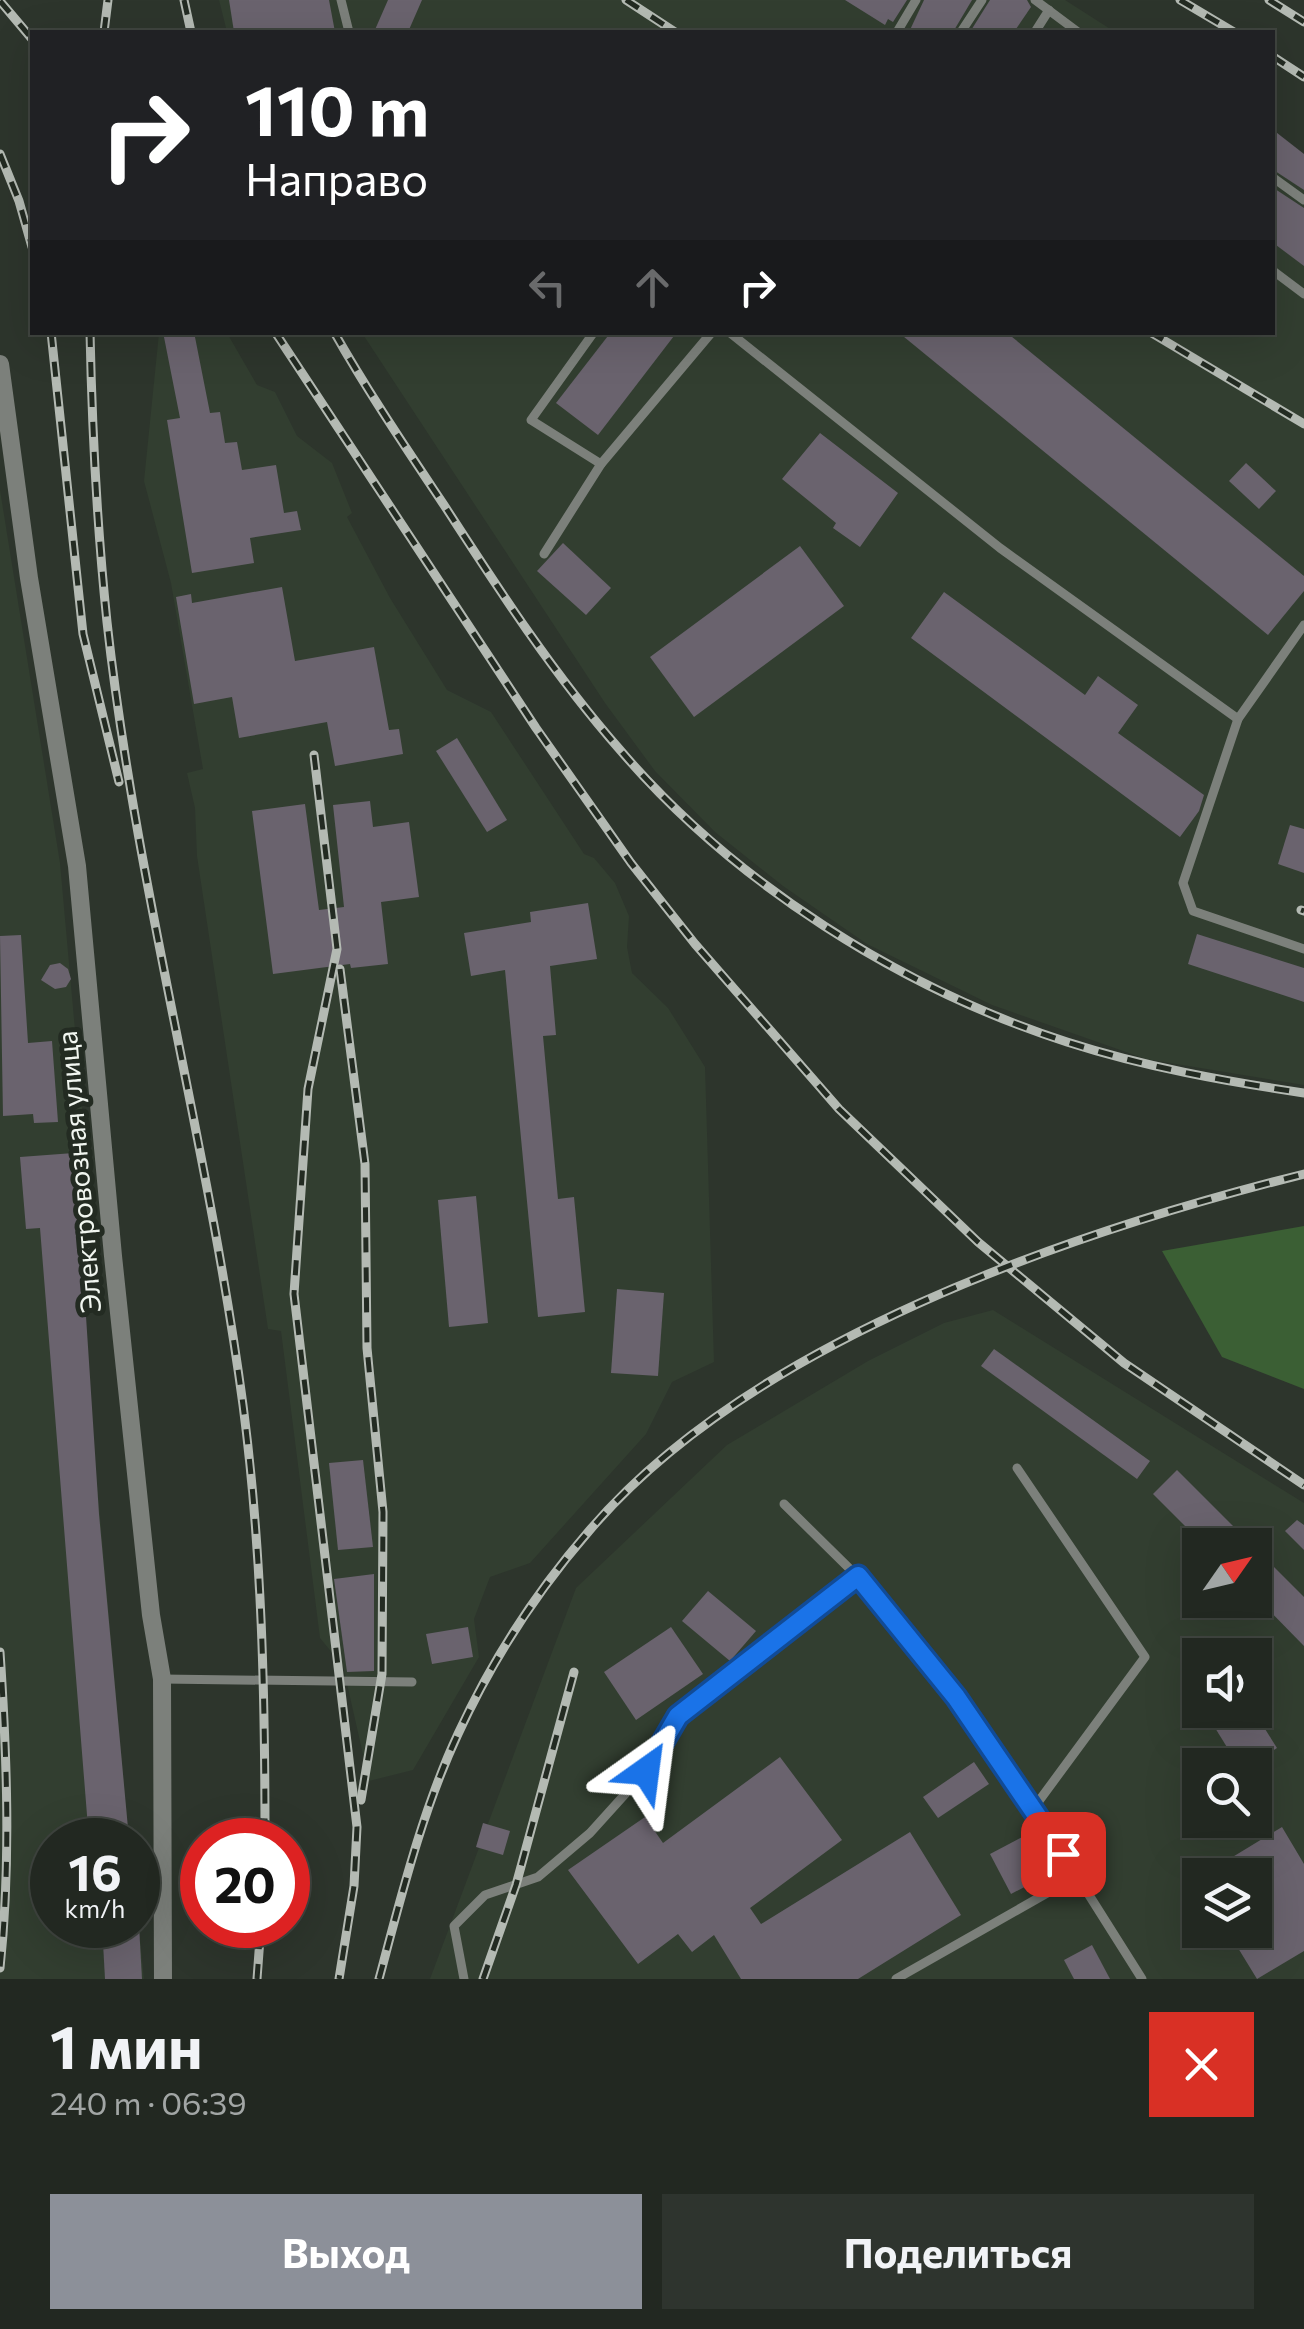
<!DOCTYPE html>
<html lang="ru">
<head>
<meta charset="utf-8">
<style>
  :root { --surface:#222821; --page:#2e342e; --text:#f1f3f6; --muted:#a2a6a5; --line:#3f443f; --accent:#8c9099 }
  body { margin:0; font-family:Commissioner,sans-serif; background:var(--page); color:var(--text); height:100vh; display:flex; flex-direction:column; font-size:38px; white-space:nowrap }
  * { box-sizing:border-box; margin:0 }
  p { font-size:32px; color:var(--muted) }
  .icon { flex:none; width:55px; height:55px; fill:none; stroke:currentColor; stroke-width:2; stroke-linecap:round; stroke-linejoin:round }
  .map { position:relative; height:1979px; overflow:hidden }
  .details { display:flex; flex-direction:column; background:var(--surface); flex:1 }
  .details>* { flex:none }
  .top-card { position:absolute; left:30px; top:30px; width:1245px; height:305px; border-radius:0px; box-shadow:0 10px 40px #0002,0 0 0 2px var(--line); background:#202124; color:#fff; overflow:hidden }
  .needle { width:65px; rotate:56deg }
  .controls { position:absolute; left:1182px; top:1528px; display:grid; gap:20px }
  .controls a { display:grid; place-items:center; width:90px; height:90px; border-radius:0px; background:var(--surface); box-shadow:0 10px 40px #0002,0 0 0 2px var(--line); font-size:50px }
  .speed { position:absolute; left:30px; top:1818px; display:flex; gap:20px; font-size:50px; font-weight:700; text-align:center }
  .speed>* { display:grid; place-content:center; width:130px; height:130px; border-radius:50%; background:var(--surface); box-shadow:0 10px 40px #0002,0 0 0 2px var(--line); line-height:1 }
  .speed small { font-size:25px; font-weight:400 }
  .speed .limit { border:15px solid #d22; background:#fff; color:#111 }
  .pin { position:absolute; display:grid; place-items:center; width:85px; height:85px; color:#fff; margin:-42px; border-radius:20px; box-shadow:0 5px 15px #0006 }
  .me { position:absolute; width:110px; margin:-55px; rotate:31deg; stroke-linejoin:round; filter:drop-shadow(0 0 8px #0008) }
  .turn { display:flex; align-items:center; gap:35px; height:210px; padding:0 50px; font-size:45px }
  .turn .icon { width:130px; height:130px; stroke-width:2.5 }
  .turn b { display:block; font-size:70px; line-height:85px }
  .lanes { display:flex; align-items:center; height:95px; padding:0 50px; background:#0003; justify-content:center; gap:50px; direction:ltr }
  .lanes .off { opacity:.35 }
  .round { display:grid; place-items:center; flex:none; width:105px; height:105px; border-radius:0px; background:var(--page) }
  .summary { display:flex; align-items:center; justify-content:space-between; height:170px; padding:0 50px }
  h1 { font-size:60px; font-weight:700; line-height:75px }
  .action { display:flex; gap:20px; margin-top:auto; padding:20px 50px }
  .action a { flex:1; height:115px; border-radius:0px; background:var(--accent); color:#fff; font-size:40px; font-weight:700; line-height:115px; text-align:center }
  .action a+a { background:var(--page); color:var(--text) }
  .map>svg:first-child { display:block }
  .built { fill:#323e30; fill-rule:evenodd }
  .green { fill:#3b5f34 }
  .building { fill:#6a636e }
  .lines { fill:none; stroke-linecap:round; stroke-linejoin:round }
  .service { stroke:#7c807b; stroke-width:9 }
  .minor { stroke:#7c807b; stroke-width:18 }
  .rail-casing { stroke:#b4bab3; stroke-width:9 }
  .rail { stroke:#232b22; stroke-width:5; stroke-dasharray:15; stroke-linecap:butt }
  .route-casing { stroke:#114b97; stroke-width:25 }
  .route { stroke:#1a73e8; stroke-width:18 }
  .labels { text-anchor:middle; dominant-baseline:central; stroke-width:10; stroke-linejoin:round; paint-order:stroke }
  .street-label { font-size:28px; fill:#f1f6f0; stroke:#232b22 }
</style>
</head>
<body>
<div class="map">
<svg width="1304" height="1979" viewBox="0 0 1304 1979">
  <rect width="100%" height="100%" fill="#2d352c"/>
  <g class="built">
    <polygon points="219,0 1065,0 1115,32 227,32"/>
    <polygon points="1273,137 1304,160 1304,1085 1146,1059 992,1005 867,944 783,886 715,832 655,771 605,703 362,333 1272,332"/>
    <polygon points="159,333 227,333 257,385 275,392 297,436 332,463 352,513 347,517 390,598 447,690 491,712 584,854 594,858 615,883 629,916 627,947 632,973 668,1008 705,1067 714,1362 672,1382 646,1434 530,1563 490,1577 474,1619 479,1657 413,1770 369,1781 343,1666 320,1638 281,1331 268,1329 197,856 195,808 187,773 203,769 171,583 144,481"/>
    <polygon points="0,490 60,863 98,1286 80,1294 129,1840 52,1840 52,1925 138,1925 138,1919 144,1979 0,1979"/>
    <path d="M993 1310 1304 1503V1979H430L576 1588 727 1445 868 1361 944 1323ZM1200 1545H1255V1600H1200ZM1200 1655H1255V1710H1200ZM1200 1765H1255V1820H1200ZM1200 1875H1255V1930H1200Z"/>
  </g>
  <polygon class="green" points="1304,1226 1304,1389 1222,1357 1162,1251"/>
  <g class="building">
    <polygon points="229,0 329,0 335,32 234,32"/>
    <polygon points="388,0 422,0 408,32 374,32"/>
    <polygon points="845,0 907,0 893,22 888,19 885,25"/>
    <polygon points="924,0 972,0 953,32 909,32"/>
    <polygon points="990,0 1027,0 1031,7 1014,32 970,32"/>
    <polygon points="1272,129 1304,154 1304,190 1272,169"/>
    <polygon points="1272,187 1304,208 1304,266 1272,242"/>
    <polygon points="163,332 194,332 210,413 220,412 225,443 237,442 242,470 276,465 284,513 297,511 301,530 250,538 254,563 192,573 167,420 180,418"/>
    <polygon points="611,332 677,332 598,435 556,403"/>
    <polygon points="898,332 1006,332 1304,576 1304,591 1268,635"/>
    <polygon points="820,433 898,493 860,547 833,528 836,523 782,479"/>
    <polygon points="1246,463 1276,491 1259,509 1229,481"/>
    <polygon points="563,543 611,588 586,615 537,571"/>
    <polygon points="800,546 844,606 694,717 650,657"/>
    <polygon points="282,587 295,661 374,647 389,730 399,729 403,754 335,766 327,722 239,738 232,697 194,704 176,597 191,594 192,603"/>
    <polygon points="944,592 1085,695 1098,676 1138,705 1118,733 1204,795 1199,811 1180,837 911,638"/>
    <polygon points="457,738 507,820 487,832 436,751"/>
    <polygon points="370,801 373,827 409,822 419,897 381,902 388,964 351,968 350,964 273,974 252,811 305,804 319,910 344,907 333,805"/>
    <polygon points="1290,825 1304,829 1304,873 1278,864"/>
    <polygon points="588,903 597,959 550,966 556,1035 543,1036 558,1199 574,1197 585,1312 538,1317 505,970 471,976 464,933 531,922 530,912"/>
    <polygon points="1197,934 1304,968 1304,1002 1188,964"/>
    <polygon points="21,935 28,1043 52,1041 58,1122 34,1123 33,1114 3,1116 0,936"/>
    <polygon points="60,963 68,969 71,979 66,987 55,989 41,980 50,965"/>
    <polygon points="87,1152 98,1285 84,1286 99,1514 129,1839 116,1840 89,1840 40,1228 26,1229 20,1157"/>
    <polygon points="476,1196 488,1323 449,1327 438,1200"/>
    <polygon points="617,1289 664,1293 658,1376 611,1373"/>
    <polygon points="994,1349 1150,1461 1137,1479 981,1366"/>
    <polygon points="363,1460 373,1547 338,1550 329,1463"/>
    <polygon points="1177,1470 1252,1545 1204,1545 1153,1494"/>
    <polygon points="1297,1520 1304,1525 1304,1550 1285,1531"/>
    <polygon points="1255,1548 1304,1597 1304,1646 1255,1596"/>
    <polygon points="374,1574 374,1671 347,1672 334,1579"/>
    <polygon points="708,1591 756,1631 730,1661 682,1621"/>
    <polygon points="468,1627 473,1657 432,1664 426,1634"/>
    <polygon points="671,1627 703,1674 636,1720 604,1672"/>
    <polygon points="1204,1710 1253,1710 1277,1748 1250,1765 1238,1765"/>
    <polygon points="780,1757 842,1840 750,1908 761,1924 910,1832 961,1915 858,1979 741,1979 714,1935 692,1952 678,1934 638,1964 568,1870 645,1817 663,1843"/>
    <polygon points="974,1762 989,1784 938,1818 923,1797"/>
    <polygon points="483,1823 510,1831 503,1855 476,1847"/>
    <polygon points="1282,1827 1304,1864 1304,1951 1257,1979 1227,1930 1255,1930 1255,1875 1203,1875"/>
    <polygon points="1030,1833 1051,1873 1011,1894 990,1854"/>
    <polygon points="102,1925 139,1925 142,1979 105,1979"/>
    <polygon points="1092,1945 1110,1979 1074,1979 1064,1960"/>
  </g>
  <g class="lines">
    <g class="service">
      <polyline points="341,0 349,32"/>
      <polyline points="1035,0 1078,32"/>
      <polyline points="897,32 916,0"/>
      <polyline points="961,32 982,0"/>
      <polyline points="1035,32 1049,10"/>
      <polyline points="1272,177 1304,200"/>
      <polyline points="1272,270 1304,294"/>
      <polyline points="594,332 531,420 601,464"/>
      <polyline points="729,332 1000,548 1238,719"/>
      <polyline points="544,554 601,464 712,332"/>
      <polyline points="1304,625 1238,719 1183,883 1193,911 1304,949"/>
      <polyline points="1017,1468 1145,1657 1033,1809"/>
      <polyline points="784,1504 857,1576"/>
      <polyline points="162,1679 412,1682"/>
      <polyline points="464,1979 454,1926 485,1895 538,1877 590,1833 646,1771 679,1716 857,1576 956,1697 1077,1876 1142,1979"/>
      <polyline points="896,1979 1077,1876"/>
    </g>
    <polyline class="minor" points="0,364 29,578 77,866 113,1256 151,1615 162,1679 163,1979"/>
    <defs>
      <g id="rail">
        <polyline points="184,0 191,32"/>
        <polyline points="626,0 675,32"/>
        <polyline points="1180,0 1234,32"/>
        <polyline points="1269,0 1304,22"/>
        <polyline points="0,1 32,39"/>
        <polyline points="104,32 108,0"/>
        <polyline points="1272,56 1304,77"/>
        <polyline points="0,154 19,201 32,247"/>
        <polyline points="51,332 83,634 119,782"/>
        <path d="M90 332C92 429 97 526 107 622 136 886 208 1143 243 1405 262 1550 265 1695 265 1840"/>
        <polyline points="275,332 536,728 631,863 695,944 839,1109 978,1242 1124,1363 1304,1485"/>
        <path d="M334 332C368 392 406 448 444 505 499 590 554 675 621 751 734 883 902 989 1067 1042 1145 1067 1224 1081 1304 1093"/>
        <polyline points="1150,332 1304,424"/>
        <polyline points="314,755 337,949 308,1089 294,1294 357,1827 354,1886 339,1979"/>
        <polyline points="1301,910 1304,911"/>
        <polyline points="340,969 365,1164 367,1348 383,1512 382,1674 361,1800"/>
        <path d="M0 1652C7 1758 11 1862 0 1968"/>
        <polyline points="257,1979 261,1925"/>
        <path d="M379 1979C401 1897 422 1811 458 1734 491 1662 537 1591 589 1531 750 1341 1069 1233 1304 1174"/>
        <polyline points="483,1979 516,1885 574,1672"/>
      </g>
    </defs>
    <use href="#rail" class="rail-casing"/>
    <use href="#rail" class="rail"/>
  </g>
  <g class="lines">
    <defs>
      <polyline id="route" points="646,1771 678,1716 858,1576 956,1697 1063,1854"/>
    </defs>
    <use href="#route" class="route-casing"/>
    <use href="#route" class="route"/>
  </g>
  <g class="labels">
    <g class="street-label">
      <text transform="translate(78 1172) rotate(-95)">Электровозная улица</text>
    </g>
  </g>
</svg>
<div class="controls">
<a><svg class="needle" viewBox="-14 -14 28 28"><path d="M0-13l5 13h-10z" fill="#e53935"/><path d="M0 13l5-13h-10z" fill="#a2a6a5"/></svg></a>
<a><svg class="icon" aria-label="sound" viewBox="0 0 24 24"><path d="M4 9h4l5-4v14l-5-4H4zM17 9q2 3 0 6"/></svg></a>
<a><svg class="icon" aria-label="search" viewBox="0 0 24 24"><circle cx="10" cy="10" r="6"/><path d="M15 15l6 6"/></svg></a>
<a><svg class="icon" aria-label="layers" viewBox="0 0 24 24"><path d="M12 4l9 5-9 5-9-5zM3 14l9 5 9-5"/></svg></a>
</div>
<div class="speed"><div>16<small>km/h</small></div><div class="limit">20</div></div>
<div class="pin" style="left:1063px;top:1854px;background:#d93025"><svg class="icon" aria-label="arrive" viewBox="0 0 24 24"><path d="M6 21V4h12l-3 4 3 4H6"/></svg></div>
<svg class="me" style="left:646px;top:1771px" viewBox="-20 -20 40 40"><path d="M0-17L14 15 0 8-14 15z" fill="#1a73e8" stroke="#fff" stroke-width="4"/></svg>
<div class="top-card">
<div class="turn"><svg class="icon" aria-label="right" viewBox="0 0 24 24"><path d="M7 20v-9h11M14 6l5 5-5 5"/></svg><div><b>110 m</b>Направо</div></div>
<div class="lanes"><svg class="icon off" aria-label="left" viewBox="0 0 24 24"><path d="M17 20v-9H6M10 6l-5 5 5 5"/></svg><svg class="icon off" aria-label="ahead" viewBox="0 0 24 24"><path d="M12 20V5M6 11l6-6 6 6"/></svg><svg class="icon" aria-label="right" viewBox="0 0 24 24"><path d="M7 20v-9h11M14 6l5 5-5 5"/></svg></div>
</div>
</div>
<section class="details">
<div class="summary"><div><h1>1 мин</h1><p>240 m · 06:39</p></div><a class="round" style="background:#d93025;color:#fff"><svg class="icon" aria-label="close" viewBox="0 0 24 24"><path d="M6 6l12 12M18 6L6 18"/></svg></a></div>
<div class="action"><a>Выход</a><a>Поделиться</a></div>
</section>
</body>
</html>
